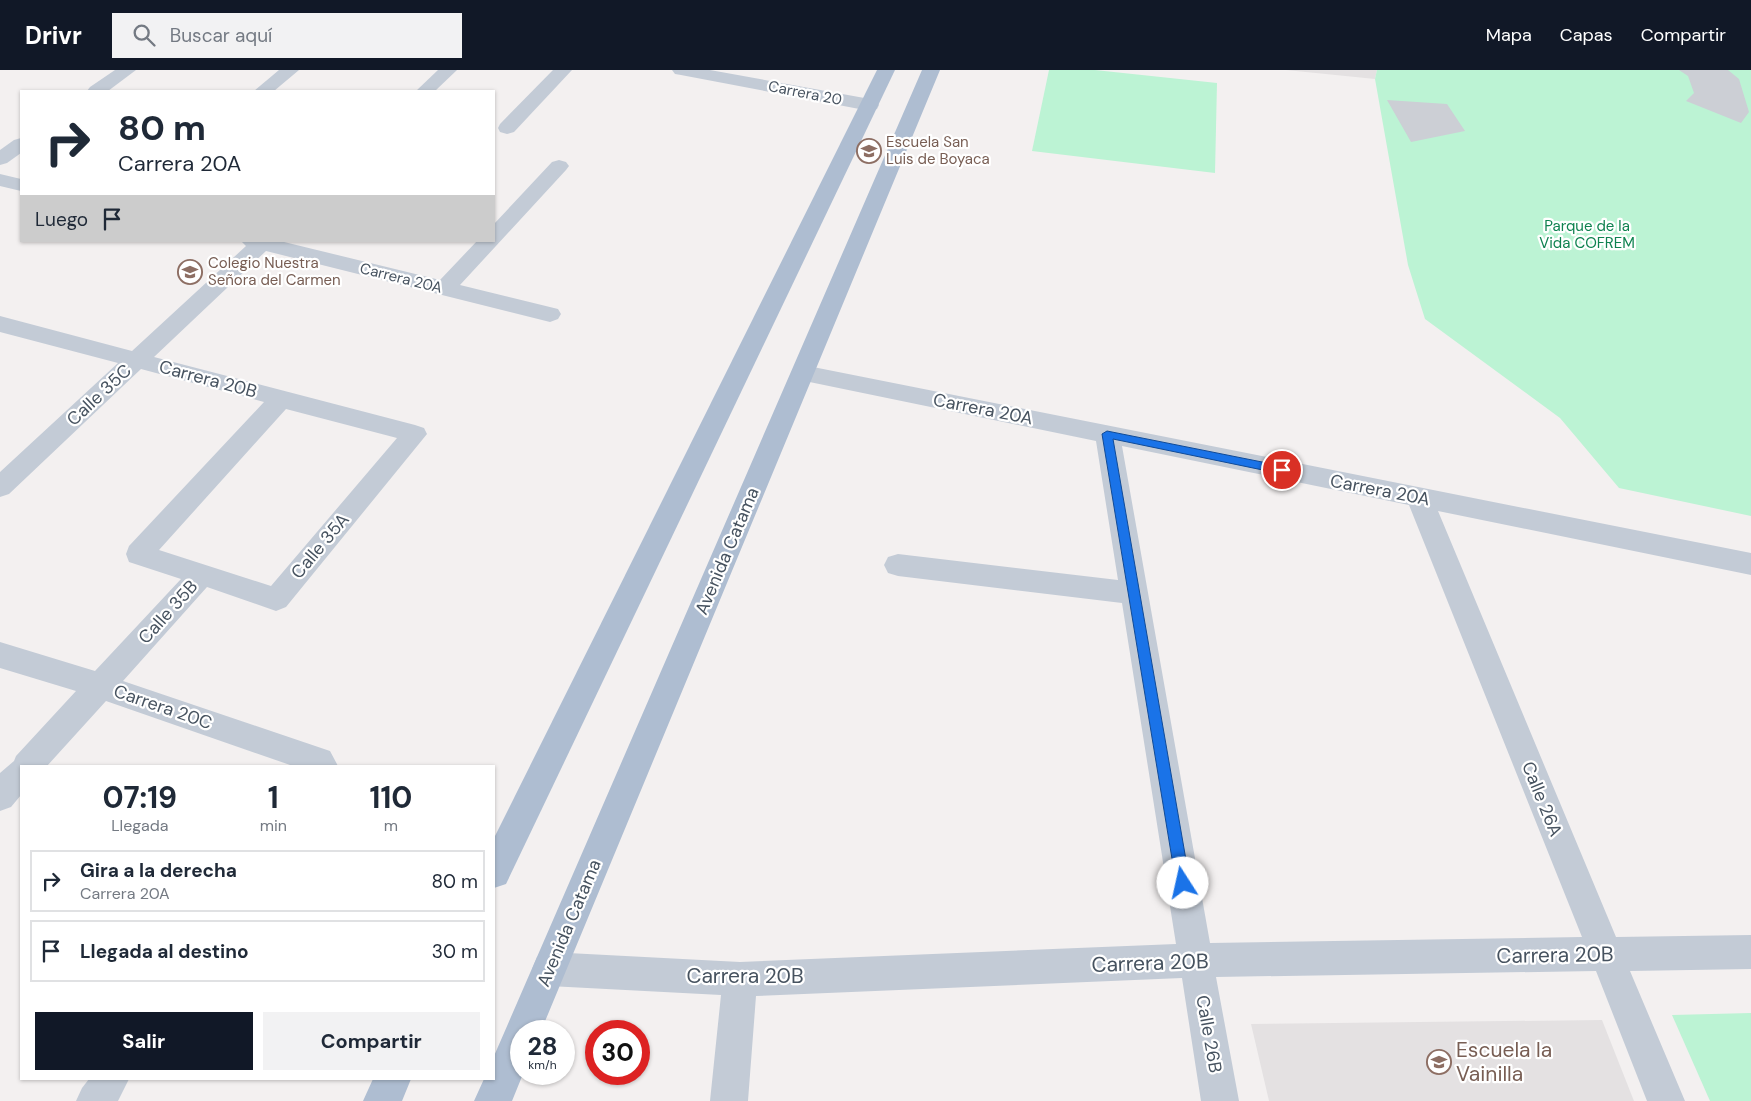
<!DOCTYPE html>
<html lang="es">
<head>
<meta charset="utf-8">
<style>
  :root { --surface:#fff; --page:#f2f2f3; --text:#1f2937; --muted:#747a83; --line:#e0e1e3; --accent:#111827 }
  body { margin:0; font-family:"DM Sans",sans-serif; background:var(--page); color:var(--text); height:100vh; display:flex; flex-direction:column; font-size:19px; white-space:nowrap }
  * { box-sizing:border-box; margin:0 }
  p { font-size:16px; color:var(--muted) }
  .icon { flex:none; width:28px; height:28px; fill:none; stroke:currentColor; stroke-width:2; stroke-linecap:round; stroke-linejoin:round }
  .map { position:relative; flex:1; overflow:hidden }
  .details { position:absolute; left:20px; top:695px; width:475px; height:315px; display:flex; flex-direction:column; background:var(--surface); border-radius:0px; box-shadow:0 1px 4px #0004 }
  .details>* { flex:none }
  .top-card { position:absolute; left:20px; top:20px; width:475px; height:152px; border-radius:0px; box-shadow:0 1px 4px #0004; background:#fff; color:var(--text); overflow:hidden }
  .speed { position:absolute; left:510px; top:950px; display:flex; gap:10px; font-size:25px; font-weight:700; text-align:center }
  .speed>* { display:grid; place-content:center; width:65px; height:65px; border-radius:50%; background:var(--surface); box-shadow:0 1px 4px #0004; line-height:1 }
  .speed small { font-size:12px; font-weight:400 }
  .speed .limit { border:8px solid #d22; background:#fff; color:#111 }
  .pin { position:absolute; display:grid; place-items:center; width:42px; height:42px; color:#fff; margin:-21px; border:2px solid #fff; border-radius:50%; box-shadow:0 1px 5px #0007 }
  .me { position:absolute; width:55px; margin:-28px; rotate:350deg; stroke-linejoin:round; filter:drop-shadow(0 0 4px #0008) }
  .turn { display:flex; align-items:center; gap:18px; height:105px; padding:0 15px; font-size:22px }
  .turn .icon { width:65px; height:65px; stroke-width:2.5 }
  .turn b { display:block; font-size:35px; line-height:42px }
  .then { display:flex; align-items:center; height:48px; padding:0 15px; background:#0003; gap:10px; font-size:19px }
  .eta { display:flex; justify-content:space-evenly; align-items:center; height:85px; text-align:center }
  .eta b { font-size:30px; font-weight:700; line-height:35px }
  .cta { display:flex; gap:10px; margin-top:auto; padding:10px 15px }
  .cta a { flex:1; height:58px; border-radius:0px; background:var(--accent); color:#fff; font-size:20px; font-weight:700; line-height:58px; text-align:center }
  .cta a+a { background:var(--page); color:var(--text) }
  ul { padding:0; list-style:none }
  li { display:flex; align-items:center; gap:15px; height:62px; margin:0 10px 8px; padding:0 5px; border:2px solid var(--line); border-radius:0px }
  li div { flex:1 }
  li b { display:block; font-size:19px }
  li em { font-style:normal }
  header { display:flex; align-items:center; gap:30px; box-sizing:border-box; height:70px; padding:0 25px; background:var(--accent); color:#fff }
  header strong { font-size:24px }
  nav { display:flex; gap:28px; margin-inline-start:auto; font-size:18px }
  .search { width:350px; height:45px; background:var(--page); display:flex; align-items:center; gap:12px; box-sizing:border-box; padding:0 18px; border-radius:0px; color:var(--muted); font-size:19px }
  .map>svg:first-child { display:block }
  .education { fill:#e4e1e2 }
  .green { fill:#bcf3d4 }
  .building { fill:#cccfd5 }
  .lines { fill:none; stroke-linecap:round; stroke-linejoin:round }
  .minor { fill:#c3cbd6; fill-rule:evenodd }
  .major { fill:#aebdd1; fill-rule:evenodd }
  .route { fill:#1a73e8; stroke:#114b97 }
  .labels { text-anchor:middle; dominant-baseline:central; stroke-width:4.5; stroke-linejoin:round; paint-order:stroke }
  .far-street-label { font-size:15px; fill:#46525f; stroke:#fff }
  .far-education-label { font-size:15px; fill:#785e54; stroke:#fff; text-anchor:start }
  .far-park-label { font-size:15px; fill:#0f8250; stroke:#fff }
  .street-label { font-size:18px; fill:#46525f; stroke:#fff }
  .near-street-label { font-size:21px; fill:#46525f; stroke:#fff }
  .near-education-label { font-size:21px; fill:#785e54; stroke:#fff; text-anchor:start }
</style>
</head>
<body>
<header>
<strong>Drivr</strong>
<div class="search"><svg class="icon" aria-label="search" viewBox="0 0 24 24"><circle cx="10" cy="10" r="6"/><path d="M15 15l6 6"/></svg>Buscar aquí</div>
<nav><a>Mapa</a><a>Capas</a><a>Compartir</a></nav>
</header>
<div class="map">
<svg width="1751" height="1031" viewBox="0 0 1751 1031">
  <rect width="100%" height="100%" fill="#f3f0f0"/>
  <g class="education">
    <polygon points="1286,0 1377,0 1375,9"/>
    <polygon points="1602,950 1634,1031 1269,1031 1251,954"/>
  </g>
  <g class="green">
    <polygon points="1049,0 1095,0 1217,13 1215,103 1032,81"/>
    <polygon points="1377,0 1751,0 1751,446 1619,418 1560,348 1425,249 1408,195 1375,9"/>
    <polygon points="1751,943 1751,1031 1710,1031 1672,945"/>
  </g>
  <g class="building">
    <polygon points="1679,0 1728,0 1739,9 1749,42 1741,53 1686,31 1694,23 1688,6"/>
    <polygon points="1387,30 1447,34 1465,61 1411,72"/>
  </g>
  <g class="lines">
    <g class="minor">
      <polygon points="115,0 136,0 108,21 87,21 90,17"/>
      <polygon points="279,0 299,0 274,21 254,21"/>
      <polygon points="438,0 457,0 435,21 416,21"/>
      <polygon points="553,0 572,0 514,62 507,64 500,62 498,58 500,54"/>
      <polygon points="672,0 710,0 870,29 877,31 879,35 877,39 870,41 681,5 675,4"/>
      <polygon points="21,68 21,83 7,93 0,95 0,80 14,70"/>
      <path d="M559 90 566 92 569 96 566 100 460 215 558 239 561 244 558 249 550 252 266 181 154 287 415 355 424 358 427 364 286 537 276 541 207 517 123 611 330 681 338 696H293L106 631 47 696H21V725L11 737 0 741V703L14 691 16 686 76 621 0 598V572L95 601 181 509 129 492 126 484 129 476 264 332 141 299 9 424 0 427V402L118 293 0 262V246L132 281 246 176 241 171H280L440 210 477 171H494V154L552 92ZM286 339 397 368 271 516 159 480Z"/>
      <polygon points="0,104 21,109 21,121 0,116"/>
      <path d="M803 295 1751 483V505L1438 441 1616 867 1751 865V899L1630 901 1685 1031H1647L1596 901 1216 907 1239 1031H1201L1182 908 756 926 748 1031H710L721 925 549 916 537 911 532 899 537 887 549 882 740 892 1176 874 1122 533 898 506 888 503 884 495 888 487 898 484 1118 510 1096 371 795 309 791 303 795 297ZM1122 376 1409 435 1582 867 1210 873Z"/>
      <polygon points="89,1009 129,1009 118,1031 76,1031 82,1018"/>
    </g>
    <g class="major">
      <polygon points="877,0 895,0 506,814 494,818 494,768"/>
      <polygon points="922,0 940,0 541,961 521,961 521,1004 523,1004 512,1031 474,1031 484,1009 494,1009 494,986"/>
      <polygon points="373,1009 411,1009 402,1031 363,1031"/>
    </g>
  </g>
  <polygon class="route" points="1107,361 1282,396 1287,400 1282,404 1113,369 1190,813 1188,818 1183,820 1178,818 1176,813 1102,364"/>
  <defs>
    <symbol id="school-ring" viewBox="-11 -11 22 22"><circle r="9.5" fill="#fff" stroke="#8d6e63" stroke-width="1.5"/><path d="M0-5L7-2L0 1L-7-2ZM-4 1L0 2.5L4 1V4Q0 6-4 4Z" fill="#8d6e63"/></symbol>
  </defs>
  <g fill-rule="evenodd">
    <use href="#school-ring" x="855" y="67" width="28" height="28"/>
    <use href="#school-ring" x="176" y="188" width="28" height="28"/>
    <use href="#school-ring" x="1425" y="978" width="28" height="28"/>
  </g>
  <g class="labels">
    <g class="far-street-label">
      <text transform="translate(805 23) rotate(11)">Carrera 20</text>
      <text transform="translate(401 208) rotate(14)">Carrera 20A</text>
    </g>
    <g class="far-education-label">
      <text x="886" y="72">Escuela San<tspan x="886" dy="17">Luis de Boyaca</tspan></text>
      <text x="208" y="193">Colegio Nuestra<tspan x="208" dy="17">Señora del Carmen</tspan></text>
    </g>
    <g class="far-park-label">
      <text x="1587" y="156">Parque de la<tspan x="1587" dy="17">Vida COFREM</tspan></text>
    </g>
    <g class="street-label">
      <text transform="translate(208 309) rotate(15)">Carrera 20B</text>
      <text transform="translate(99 325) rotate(-43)">Calle 35C</text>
      <text transform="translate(983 339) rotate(11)">Carrera 20A</text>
      <text transform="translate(1380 420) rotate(11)">Carrera 20A</text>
      <text transform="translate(320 476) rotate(-50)">Calle 35A</text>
      <text transform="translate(727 481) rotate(-67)">Avenida Catama</text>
      <text transform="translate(168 542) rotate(-48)">Calle 35B</text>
      <text transform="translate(163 637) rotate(19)">Carrera 20C</text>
      <text transform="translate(1542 729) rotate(68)">Calle 26A</text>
      <text transform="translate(569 853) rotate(-67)">Avenida Catama</text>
      <text transform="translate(1209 964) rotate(80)">Calle 26B</text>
    </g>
    <g class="near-street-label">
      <text transform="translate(1555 885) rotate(-1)">Carrera 20B</text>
      <text transform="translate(1150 893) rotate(-2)">Carrera 20B</text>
      <text x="745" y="906">Carrera 20B</text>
    </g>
    <g class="near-education-label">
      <text x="1456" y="980">Escuela la<tspan x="1456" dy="24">Vainilla</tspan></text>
    </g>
  </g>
</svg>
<div class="speed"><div>28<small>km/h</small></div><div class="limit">30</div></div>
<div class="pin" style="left:1282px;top:400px;background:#d93025"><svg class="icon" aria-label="arrive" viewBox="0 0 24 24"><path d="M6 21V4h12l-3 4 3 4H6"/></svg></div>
<svg class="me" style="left:1183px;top:813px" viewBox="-20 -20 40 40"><circle r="19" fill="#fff"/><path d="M0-13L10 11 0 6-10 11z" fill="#1a73e8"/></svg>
<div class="top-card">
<div class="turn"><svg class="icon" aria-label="right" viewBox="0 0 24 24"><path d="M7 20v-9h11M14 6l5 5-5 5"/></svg><div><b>80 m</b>Carrera 20A</div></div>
<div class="then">Luego<svg class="icon" aria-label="arrive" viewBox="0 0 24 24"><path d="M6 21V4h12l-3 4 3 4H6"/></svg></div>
</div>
<section class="details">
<div class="eta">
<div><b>07:19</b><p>Llegada</p></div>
<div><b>1</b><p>min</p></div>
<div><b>110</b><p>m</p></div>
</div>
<ul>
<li><svg class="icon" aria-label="right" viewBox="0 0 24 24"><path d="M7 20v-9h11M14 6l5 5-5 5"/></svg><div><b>Gira a la derecha</b><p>Carrera 20A</p></div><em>80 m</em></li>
<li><svg class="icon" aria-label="arrive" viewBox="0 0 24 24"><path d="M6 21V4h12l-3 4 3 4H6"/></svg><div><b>Llegada al destino</b></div><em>30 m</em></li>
</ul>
<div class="cta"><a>Salir</a><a>Compartir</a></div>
</section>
</div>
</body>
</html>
